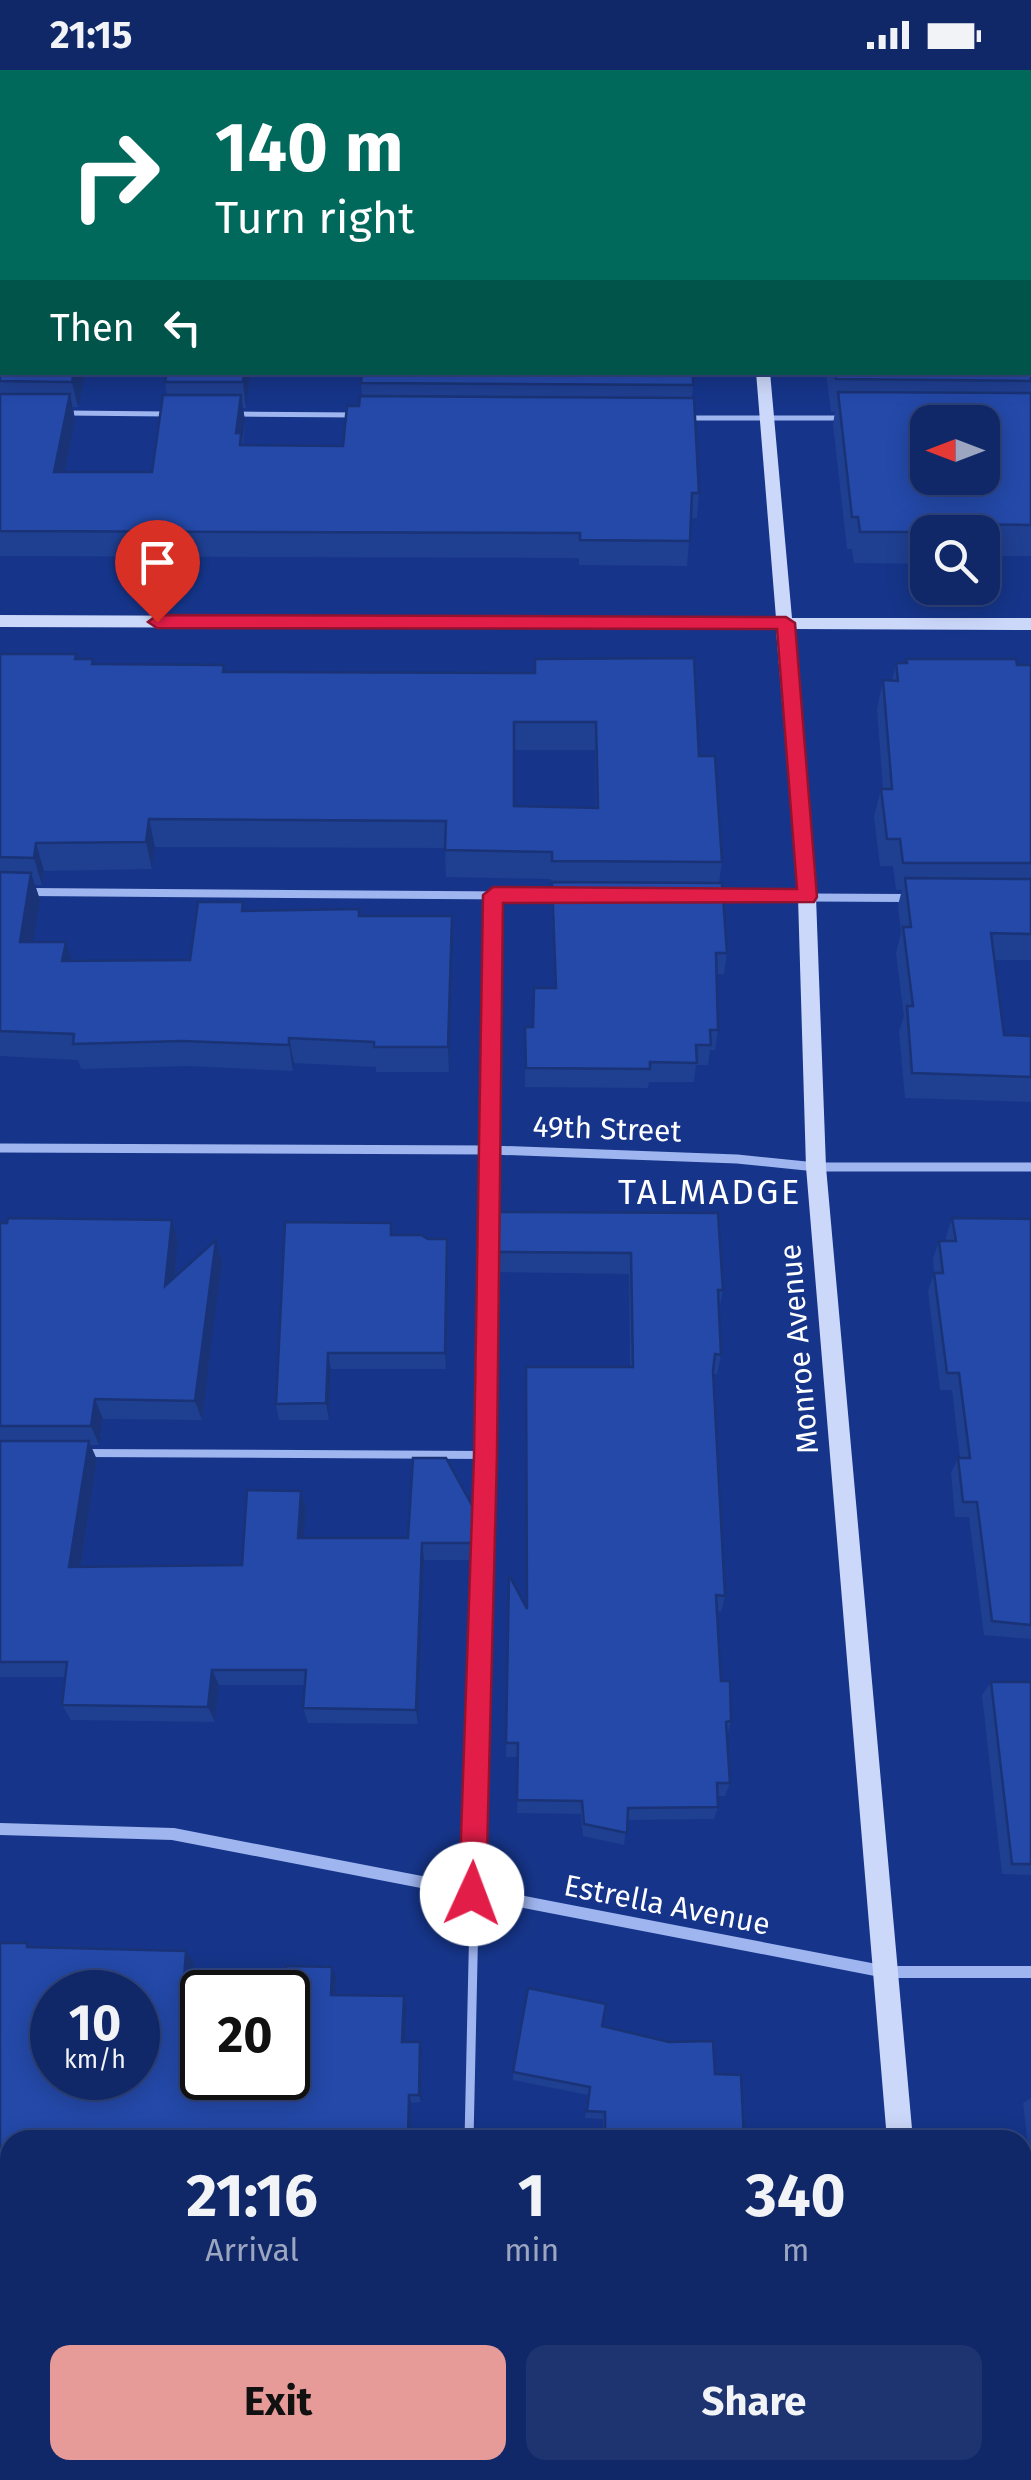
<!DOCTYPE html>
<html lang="en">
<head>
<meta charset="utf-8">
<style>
  :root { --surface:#102868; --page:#1e3471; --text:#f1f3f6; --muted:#9ca6c0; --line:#30447c; --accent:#e69b98 }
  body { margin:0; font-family:"Fira Sans",sans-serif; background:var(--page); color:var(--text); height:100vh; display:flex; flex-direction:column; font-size:38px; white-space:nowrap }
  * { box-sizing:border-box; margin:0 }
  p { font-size:32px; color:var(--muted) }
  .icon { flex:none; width:55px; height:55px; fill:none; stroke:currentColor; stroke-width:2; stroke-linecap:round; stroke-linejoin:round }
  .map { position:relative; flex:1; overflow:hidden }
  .sheet { position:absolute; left:0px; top:2060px; width:1032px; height:350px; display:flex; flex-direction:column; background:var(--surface); border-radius:30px 30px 0 0; box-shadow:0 5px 25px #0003,0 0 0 2px var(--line) }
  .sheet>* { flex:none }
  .hud { position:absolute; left:0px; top:0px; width:1032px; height:305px; box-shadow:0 5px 25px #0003,0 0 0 2px var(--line); background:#00695c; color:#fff; overflow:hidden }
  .needle { width:65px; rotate:270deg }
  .fabs { position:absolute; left:910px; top:335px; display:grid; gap:20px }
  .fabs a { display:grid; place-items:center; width:90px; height:90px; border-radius:20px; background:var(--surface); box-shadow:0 5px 25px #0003,0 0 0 2px var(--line); font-size:50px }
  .speed { position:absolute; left:30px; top:1900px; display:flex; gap:20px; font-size:50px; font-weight:700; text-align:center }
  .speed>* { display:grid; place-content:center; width:130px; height:130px; border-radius:50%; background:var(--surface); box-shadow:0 5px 25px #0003,0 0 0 2px var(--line); line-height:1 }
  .speed small { font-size:25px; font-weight:400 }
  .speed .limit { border:5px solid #111; border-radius:15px; background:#fff; color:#111 }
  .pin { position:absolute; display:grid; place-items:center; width:85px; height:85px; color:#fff; margin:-102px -42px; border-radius:50% 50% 50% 0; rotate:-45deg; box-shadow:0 0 10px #0007 }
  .pin .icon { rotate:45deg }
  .me { position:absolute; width:110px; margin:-55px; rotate:2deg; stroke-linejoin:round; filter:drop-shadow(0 0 8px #0008) }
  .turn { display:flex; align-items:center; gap:35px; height:210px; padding:0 50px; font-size:45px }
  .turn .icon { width:130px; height:130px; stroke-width:2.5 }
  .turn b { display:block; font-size:70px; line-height:85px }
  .then { display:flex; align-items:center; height:95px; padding:0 50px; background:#0003; gap:20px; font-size:38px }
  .eta { display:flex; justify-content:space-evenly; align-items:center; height:170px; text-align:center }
  .eta b { font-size:60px; font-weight:700; line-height:70px }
  .action { display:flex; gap:20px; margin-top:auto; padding:20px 50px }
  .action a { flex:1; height:115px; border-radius:20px; background:var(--accent); color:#111; font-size:40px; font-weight:700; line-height:115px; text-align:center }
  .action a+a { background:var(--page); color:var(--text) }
  .status { display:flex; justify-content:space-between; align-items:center; height:70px; padding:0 50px; background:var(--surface); direction:ltr }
  .status svg { height:28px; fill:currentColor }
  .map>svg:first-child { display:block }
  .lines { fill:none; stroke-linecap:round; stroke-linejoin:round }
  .lane-far2 { stroke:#9fb5ef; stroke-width:5 }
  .lane-far1 { stroke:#9fb5ef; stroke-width:8 }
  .lane { stroke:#9fb5ef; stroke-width:9 }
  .street-far1 { stroke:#9fb5ef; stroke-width:9 }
  .street { stroke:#9fb5ef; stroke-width:12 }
  .secondary { fill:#ccd8fa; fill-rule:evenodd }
  .wall { fill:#1f3f91; fill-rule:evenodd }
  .shaded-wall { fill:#193376 }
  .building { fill:#2449a9; stroke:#193376; stroke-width:2.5; fill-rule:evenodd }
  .route { fill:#e11d48; stroke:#92132f; stroke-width:2.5 }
  .labels { text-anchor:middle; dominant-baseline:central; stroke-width:10; stroke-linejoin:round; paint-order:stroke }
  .street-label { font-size:30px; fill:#fff; stroke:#16358a }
  .quarter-label { font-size:35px; letter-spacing:2.5px; fill:#fff; stroke:#16358a }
</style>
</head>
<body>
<div class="status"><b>21:15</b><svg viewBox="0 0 49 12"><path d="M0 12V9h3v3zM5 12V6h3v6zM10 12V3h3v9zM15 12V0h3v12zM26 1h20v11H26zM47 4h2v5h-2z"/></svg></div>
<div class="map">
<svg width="1031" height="2410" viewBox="0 0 1031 2410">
  <rect width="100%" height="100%" fill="#16358a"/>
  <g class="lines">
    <g class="lane-far2">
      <polyline points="66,343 167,344"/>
      <polyline points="236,344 357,345"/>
      <polyline points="686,348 842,348"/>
    </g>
    <g class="lane-far1">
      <polyline points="29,822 560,826"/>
      <polyline points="714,827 905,828"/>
      <polyline points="85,1383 485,1385"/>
      <polyline points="484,1400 493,825"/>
    </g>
    <g class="lane">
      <polyline points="469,2070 484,1398"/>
      <polyline points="464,2400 464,2410"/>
    </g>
    <polyline class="street-far1" points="0,1078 491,1080 737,1089 816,1097 1031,1097"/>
    <polyline class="street" points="0,1759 173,1764 886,1902 1031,1902"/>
    <g class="secondary">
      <rect x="731" y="0" width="12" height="2"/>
      <polygon points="756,302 770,302 792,548 1031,548 1031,560 793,559 816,827 826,1097 913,2070 887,2070 806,1097 798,827 776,559 0,557 0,545 776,548"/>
      <polygon points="915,2400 943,2400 944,2410 916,2410"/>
    </g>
  </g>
  <g class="wall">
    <polygon points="0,0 2,2 2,119 0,119"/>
    <polygon points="792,0 1031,0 1031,124 1030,2 793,2"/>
    <polygon points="1031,183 1031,486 982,486 982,462 928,462 926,494 854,493 852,479 847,479 833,354 835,342 831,342 826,302 1030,302"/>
    <polygon points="0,184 2,302 86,302 78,337 73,337 75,350 65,402 152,402 167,325 165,312 167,302 277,302 251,303 246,338 243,338 245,351 243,375 343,376 362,326 361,313 693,315 692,328 699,423 697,448 691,448 687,496 579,495 579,488 0,486"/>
    <path d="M0 584H76L77 589 94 594 225 602 535 603 699 686 722 792 719 813 727 883 724 904H716L718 960 715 980H710L708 995H696L694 1012H649L648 1018 525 1017V957H533L555 918 551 809 446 807 445 778 155 777 152 799 44 801 42 815H35L40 830 33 872H66L71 891 190 890 245 841 359 846 453 872 449 1002H376V997L294 993 293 1001 189 996 81 999 78 990 0 986ZM514 680H595L596 738 514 736Z"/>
    <polygon points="906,589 1031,595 1031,890 994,890 1004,965 1031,966 1031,1032 905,1028 899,962 904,946 896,883 901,863 898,835 902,820 896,820 893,796 880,796 874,747 881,719 883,719 877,639 883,610 892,611 896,593 906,593"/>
    <polygon points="495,1142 718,1143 723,1220 719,1240 721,1285 717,1304 714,1304 725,1526 721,1542 717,1541 721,1611 731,1651 727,1665 730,1713 725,1726 718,1726 718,1737 714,1749 627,1750 624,1775 583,1766 581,1744 517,1743 518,1687 506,1687 509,1505 527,1539 630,1297 629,1204 495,1202"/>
    <polygon points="952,1148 1031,1149 1031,1569 984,1565 969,1447 955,1447 951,1403 958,1388 960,1388 952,1320 940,1320 928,1221 934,1203 933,1189 939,1171 946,1171 946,1167"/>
    <polygon points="0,1153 178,1172 175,1207 222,1192 202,1350 103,1349 99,1375 90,1375 97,1390 81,1496 242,1495 301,1421 306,1439 303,1468 408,1468 475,1457 474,1490 424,1490 418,1654 308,1653 303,1638 305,1615 219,1615 215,1652 71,1650 62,1635 65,1607 0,1607"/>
    <polygon points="393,1165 428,1169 447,1169 446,1299 331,1299 329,1350 279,1350 276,1334"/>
    <polygon points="991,1612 1031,1612 1031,1805 1002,1804 982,1625"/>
    <polygon points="0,1873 33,1878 194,1892 191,1922 284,1922 336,1907 335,1925 404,1926 406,1936 405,1972 422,1980 421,2032 10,2070 10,2123 0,2123"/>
    <polygon points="602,1956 715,2004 744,2070 603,2070 603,2049 585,2048 588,2025 513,2010 513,2002"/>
    <polygon points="1031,2028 1031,2101 1023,2033"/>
    <rect x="697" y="2400" width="67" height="10"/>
  </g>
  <g class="shaded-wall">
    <polygon points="74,302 86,302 78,337 72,312"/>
    <polygon points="244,302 251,302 246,338 243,312"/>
    <polygon points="70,324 75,350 60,427 54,402"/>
    <polygon points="241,325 245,351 242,371 244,388 236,363"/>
    <polygon points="149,749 155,777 152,799 146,772"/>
    <polygon points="36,773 44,801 42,815 34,788"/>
    <polygon points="31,803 40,830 29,898 20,872"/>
    <polygon points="452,846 453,872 449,1002 448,977"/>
    <polygon points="66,872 74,899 62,891"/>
    <polygon points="289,968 294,993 293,1001 289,975"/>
    <polygon points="172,1150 178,1172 172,1237 165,1216"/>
    <polygon points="447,1169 448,1187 446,1299 445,1283"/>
    <polygon points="216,1170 222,1192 202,1350 195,1331"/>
    <polygon points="328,1283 331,1299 329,1350 326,1333"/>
    <polygon points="95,1329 103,1349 99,1375 91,1356"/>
    <polygon points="89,1371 97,1390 78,1514 69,1497"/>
    <polygon points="301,1421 306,1439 302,1485 298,1468"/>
    <polygon points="422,1473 424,1490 418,1654 416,1640"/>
    <polygon points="212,1600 219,1615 215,1652 208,1637"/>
    <polygon points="186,1881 194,1892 191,1932 183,1922"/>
    <polygon points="332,1897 336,1907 335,1935 331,1925"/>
    <polygon points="404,1926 406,1936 405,1980 402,1972"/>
    <polygon points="420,1972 422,1980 421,2032 419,2025"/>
    <polygon points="409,2025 411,2032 410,2070 408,2070"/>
    <polygon points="178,2400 186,2400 185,2410 177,2410"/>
  </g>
  <g class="building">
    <polygon points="0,0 688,0 688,2 2,2 2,93 0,93"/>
    <polygon points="798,0 1031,0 1031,99 1030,2 798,2"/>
    <polygon points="1030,183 1031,311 836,309 835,302 1030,302"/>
    <polygon points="0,184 2,184 2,302 74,302 72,312 0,311"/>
    <polygon points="167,302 244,302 243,312 165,312"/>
    <polygon points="362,302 693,302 693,315 361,313"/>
    <path d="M838 322 1031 323V455L932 454 933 462H860L858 447H852ZM928 352H982V408H928Z"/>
    <polygon points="0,324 70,324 54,402 152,402 163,325 241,325 236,363 241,363 240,375 343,376 347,336 359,336 360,326 694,328 699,423 692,423 690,471 580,470 580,463 0,461"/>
    <path d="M0 584H76L75 589H93L92 594 224 595 223 602 535 603V589L694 588 699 686H715L722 792 552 791V782L445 780 446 751 149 749 146 772 36 773 34 788 0 787ZM514 652H596L598 738 514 736Z"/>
    <polygon points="906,589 1016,589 1017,595 1031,595 1031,793 903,793 900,769 887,769 881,719 892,719 883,610 898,611 896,593 907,593"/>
    <polygon points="0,802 31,803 20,872 66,872 62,891 190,890 198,832 243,832 242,841 359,839 359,846 452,846 448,977 374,977 374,972 289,968 289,975 182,971 73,974 74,964 0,961"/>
    <polygon points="905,808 1031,809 1031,864 991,863 1004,965 1031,966 1031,1007 912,1003 907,936 913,936 903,857 911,857"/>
    <polygon points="552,812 722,813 727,883 716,883 718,960 710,960 711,975 696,975 697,993 650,992 650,999 526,998 525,957 533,957 534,918 556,918"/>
    <polygon points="495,1142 718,1143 723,1220 718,1220 721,1285 715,1284 713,1301 725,1526 716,1525 721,1611 730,1611 731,1651 726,1652 730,1713 717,1713 718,1737 628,1738 627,1763 584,1754 582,1731 517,1730 518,1673 506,1673 509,1505 527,1539 526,1297 633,1297 631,1183 494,1182"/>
    <polygon points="8,1148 172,1150 165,1216 216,1170 195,1331 95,1329 91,1356 0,1356 0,1153 7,1153"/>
    <polygon points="952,1148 1031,1149 1031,1555 992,1551 977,1432 963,1432 958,1388 970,1388 959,1303 947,1303 934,1203 943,1203 939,1171 956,1171"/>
    <polygon points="285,1152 391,1153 391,1165 421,1165 428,1169 447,1169 445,1283 328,1283 326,1333 276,1334"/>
    <polygon points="0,1371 89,1371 69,1497 242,1495 247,1420 301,1421 298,1468 408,1468 413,1388 446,1388 474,1439 473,1473 422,1473 416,1640 303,1638 306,1600 212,1600 208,1637 62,1635 67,1592 0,1592"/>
    <polygon points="991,1612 1031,1612 1031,1794 1012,1794"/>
    <path d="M0 1873H27V1877L186 1881 183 1922H284L286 1896 332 1897 331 1925 404 1926 402 1972H420L419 2025H409L408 2070H10V2118H0ZM52 1922H138V2008H52ZM202 1922H288V2008H202Z"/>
    <polygon points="528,1918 606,1934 602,1956 669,1972 713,1971 715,2004 741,2005 744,2070 605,2070 605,2042 587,2041 590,2017 513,2002"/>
    <polygon points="8,2248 10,2248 10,2400 178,2400 177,2410 0,2410 0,2253 7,2253"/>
    <rect x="285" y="2400" width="124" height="10"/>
    <rect x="493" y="2400" width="127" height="10"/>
    <rect x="702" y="2400" width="62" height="10"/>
  </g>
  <polygon class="route" points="157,545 786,547 795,553 817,827 814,832 503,833 497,1385 486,1824 482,1834 472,1837 463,1834 459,1824 474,1385 483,825 493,817 797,819 777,559 157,558 148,552"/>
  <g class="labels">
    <g class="street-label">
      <text transform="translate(607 1059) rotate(2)">49th Street</text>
      <text transform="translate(799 1279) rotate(-95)">Monroe Avenue</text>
      <text transform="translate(667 1835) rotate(11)">Estrella Avenue</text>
    </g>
    <g class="quarter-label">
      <text x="710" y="1122">TALMADGE</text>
    </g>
  </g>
</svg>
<div class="fabs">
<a><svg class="needle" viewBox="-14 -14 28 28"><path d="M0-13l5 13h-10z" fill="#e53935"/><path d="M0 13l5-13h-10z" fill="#9ca6c0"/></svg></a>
<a><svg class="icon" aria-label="search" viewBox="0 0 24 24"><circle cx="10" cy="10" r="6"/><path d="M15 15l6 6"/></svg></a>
</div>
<div class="speed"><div>10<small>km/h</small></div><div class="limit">20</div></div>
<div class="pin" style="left:157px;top:552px;background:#d93025"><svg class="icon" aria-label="arrive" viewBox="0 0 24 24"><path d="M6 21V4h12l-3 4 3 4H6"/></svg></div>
<svg class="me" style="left:472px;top:1824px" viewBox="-20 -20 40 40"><circle r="19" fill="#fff"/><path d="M0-13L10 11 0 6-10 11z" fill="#e11d48"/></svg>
<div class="hud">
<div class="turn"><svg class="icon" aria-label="right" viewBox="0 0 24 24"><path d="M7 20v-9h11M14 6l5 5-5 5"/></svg><div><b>140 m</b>Turn right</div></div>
<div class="then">Then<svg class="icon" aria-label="left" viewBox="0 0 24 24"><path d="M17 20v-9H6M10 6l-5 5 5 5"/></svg></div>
</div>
<section class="sheet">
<div class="eta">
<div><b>21:16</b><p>Arrival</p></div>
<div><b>1</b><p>min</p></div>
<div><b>340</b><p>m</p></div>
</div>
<div class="action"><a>Exit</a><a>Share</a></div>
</section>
</div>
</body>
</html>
